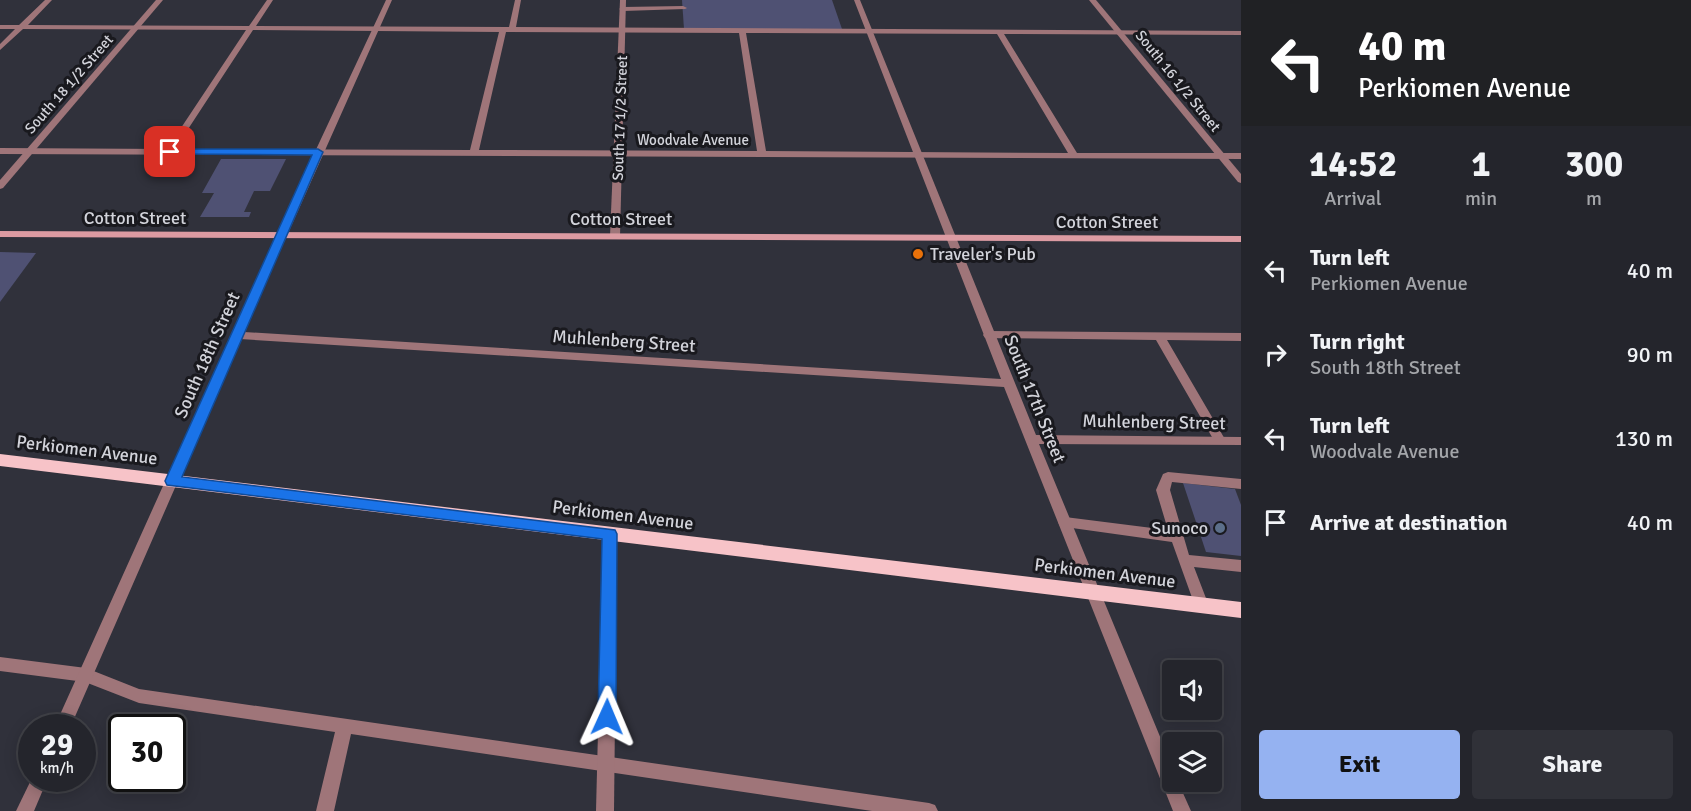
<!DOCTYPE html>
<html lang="en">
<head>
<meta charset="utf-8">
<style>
  :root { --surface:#24252c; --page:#303138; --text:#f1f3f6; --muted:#a3a5a9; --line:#414248; --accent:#95b2f1 }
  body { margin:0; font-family:Signika,sans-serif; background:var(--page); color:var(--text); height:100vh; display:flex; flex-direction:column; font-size:22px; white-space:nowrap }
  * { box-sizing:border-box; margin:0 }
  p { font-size:20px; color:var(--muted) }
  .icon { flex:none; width:33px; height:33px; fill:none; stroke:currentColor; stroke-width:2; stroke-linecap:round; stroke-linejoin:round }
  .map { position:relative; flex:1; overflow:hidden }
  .panel { display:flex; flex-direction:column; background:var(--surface); width:450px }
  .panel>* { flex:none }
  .banner { background:#202124; color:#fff; overflow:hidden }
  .controls { position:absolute; left:1162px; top:660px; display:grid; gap:12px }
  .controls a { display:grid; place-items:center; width:60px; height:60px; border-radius:6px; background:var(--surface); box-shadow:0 3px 15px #0003,0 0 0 2px var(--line); font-size:30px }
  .speed { position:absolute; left:18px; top:714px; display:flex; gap:12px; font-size:30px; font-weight:700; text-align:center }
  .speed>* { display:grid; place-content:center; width:78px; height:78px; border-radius:50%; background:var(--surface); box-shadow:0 3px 15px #0003,0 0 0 2px var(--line); line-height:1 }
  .speed small { font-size:15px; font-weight:400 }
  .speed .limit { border:3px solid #111; border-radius:9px; background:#fff; color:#111 }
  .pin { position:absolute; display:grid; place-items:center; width:51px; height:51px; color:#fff; margin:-26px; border-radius:12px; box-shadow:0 3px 9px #0006 }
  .me { position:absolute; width:66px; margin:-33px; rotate:1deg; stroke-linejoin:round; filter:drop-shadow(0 0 4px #0008) }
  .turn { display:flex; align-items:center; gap:21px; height:126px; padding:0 18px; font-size:27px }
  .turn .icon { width:78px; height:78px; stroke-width:2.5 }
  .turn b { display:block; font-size:42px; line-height:51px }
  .eta { display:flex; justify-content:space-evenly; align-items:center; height:102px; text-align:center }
  .eta b { font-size:36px; font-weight:700; line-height:42px }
  .cta { display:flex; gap:12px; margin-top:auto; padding:12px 18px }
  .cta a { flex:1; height:69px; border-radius:6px; background:var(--accent); color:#111; font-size:24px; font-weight:700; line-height:69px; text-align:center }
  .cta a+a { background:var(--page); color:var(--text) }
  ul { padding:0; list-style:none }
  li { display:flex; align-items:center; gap:18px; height:84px; padding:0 18px }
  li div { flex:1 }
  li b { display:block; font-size:22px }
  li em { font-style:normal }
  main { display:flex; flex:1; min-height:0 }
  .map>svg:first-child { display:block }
  .building { fill:#4f5173 }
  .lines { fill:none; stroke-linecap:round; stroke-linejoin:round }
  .lane { fill:#9f7579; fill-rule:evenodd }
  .street { fill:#9f7579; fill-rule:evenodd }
  .secondary { fill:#dc9ba2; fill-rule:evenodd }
  .primary { fill:#f7c3c8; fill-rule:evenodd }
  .route { fill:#1a73e8; stroke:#114b97; stroke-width:1.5 }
  .food-dot { fill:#e8710a; stroke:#19191e; stroke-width:2 }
  .service-dot { fill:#5c6f8a; stroke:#19191e; stroke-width:2 }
  .labels { text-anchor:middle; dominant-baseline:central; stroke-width:6; stroke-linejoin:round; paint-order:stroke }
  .far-street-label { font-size:15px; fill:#d2d3da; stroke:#19191e }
  .street-label { font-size:18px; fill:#d2d3da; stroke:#19191e }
  .poi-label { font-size:18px; fill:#d2d3da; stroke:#19191e; text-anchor:start }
</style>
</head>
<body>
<main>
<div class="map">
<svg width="1241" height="811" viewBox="0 0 1241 811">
  <rect width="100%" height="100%" fill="#30313b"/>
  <g class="building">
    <polygon points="682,0 832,0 842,29 684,29"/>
    <polygon points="221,159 286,159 270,191 254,191 244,212 251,212 249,217 200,217 214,193 202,193"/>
    <polygon points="0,252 36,253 0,302"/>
    <polygon points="1183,483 1235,489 1241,505 1241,556 1206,552"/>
  </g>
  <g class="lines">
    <g class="lane">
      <path d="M45 0H52L28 25 249 26 267 0H273L256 26 509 27 515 0H521L516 27 1241 31V35L1004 34 1077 153H1241V159L0 154V148L167 149 246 30 23 29 0 50V44L15 29H0V25H19ZM253 30 499 32 470 150 175 149ZM506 32 739 33 757 151 479 150ZM746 33 997 34 1068 153 766 151Z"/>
      <polygon points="683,6 687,8 685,9 623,11 619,9 623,7"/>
      <polygon points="989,331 1241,333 1241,341 1167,340 1226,441 1224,444 1216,444 1156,340 985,338 983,335 985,332"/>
      <polygon points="1168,472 1241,479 1241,489 1172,482 1170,490 1189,555 1241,560 1241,572 1194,567 1209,606 1207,610 1202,612 1197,610 1195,606 1172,542 1065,527 1060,526 1058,522 1060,518 1065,517 1168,530 1156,490 1163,474"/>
      <polygon points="0,657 86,668 139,689 929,803 935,805 938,811 872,811 351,734 334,811 316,811 335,732 139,703 85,682 0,671"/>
    </g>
    <g class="street">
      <polygon points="156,0 163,0 3,188 0,189 0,180"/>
      <polygon points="386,0 392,0 244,332 1001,379 854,0 860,0 1036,435 1241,437 1241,445 1039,444 1173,768 1173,782 1178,782 1191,811 1173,811 1004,387 240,339 70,728 54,728 276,235"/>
      <polygon points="620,0 626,0 620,236 615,239 610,236"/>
      <polygon points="1089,0 1096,0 1241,174 1241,183 1238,182"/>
      <polygon points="610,529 615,530 617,534 614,811 596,811 603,534 605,530"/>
      <polygon points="32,778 48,778 34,811 16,811"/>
    </g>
    <polygon class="secondary" points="0,231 1241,236 1241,242 0,237"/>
    <polygon class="primary" points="0,454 1241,602 1241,618 0,466"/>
  </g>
  <polygon class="route" points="170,149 318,149 323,152 182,477 615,530 617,534 616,717 613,723 607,726 600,723 598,717 602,539 167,485 165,481 312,155 166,154 166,150"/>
  <circle class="food-dot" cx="918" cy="254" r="6"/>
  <circle class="service-dot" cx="1220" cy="528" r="6"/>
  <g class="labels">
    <g class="far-street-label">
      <text transform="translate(1178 81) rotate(51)">South 16 1/2 Street</text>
      <text transform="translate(69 84) rotate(-49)">South 18 1/2 Street</text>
      <text transform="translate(620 118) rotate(-88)">South 17 1/2 Street</text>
      <text x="693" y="140">Woodvale Avenue</text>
    </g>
    <g class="street-label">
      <text x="135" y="218">Cotton Street</text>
      <text x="621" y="219">Cotton Street</text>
      <text x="1107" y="222">Cotton Street</text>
      <text transform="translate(624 341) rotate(4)">Muhlenberg Street</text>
      <text transform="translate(207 355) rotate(-66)">South 18th Street</text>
      <text transform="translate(1035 399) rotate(68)">South 17th Street</text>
      <text transform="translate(1154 422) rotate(1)">Muhlenberg Street</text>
      <text transform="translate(87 450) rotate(7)">Perkiomen Avenue</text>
      <text transform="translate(623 515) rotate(7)">Perkiomen Avenue</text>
      <text transform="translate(1105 573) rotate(7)">Perkiomen Avenue</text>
    </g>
    <g class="poi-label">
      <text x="930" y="254">Traveler's Pub</text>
      <text x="1208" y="528" text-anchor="end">Sunoco</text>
    </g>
  </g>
</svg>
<div class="controls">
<a><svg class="icon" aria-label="sound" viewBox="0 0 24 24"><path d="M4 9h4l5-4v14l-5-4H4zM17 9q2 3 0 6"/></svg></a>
<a><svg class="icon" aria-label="layers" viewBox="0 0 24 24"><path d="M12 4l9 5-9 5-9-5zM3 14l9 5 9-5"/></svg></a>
</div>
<div class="speed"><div>29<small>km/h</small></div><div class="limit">30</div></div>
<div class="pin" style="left:170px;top:152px;background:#d93025"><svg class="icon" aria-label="arrive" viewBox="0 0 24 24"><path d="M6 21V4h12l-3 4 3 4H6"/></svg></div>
<svg class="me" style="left:607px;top:717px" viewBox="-20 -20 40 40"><path d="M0-17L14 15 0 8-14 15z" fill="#1a73e8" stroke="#fff" stroke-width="4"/></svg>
</div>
<section class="panel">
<div class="banner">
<div class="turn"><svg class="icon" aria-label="left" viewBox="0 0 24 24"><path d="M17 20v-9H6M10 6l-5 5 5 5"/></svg><div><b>40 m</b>Perkiomen Avenue</div></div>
</div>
<div class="eta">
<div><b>14:52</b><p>Arrival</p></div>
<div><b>1</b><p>min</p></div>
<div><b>300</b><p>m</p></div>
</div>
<ul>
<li><svg class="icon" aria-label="left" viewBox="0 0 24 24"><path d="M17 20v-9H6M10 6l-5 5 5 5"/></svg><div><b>Turn left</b><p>Perkiomen Avenue</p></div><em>40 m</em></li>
<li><svg class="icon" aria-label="right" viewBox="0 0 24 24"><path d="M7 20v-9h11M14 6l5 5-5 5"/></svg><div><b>Turn right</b><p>South 18th Street</p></div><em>90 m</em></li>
<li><svg class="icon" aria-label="left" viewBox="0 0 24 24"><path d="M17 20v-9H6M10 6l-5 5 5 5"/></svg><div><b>Turn left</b><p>Woodvale Avenue</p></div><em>130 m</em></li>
<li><svg class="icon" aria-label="arrive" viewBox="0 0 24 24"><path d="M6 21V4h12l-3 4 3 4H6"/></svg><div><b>Arrive at destination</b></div><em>40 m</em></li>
</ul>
<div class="cta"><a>Exit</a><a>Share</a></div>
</section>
</main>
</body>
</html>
